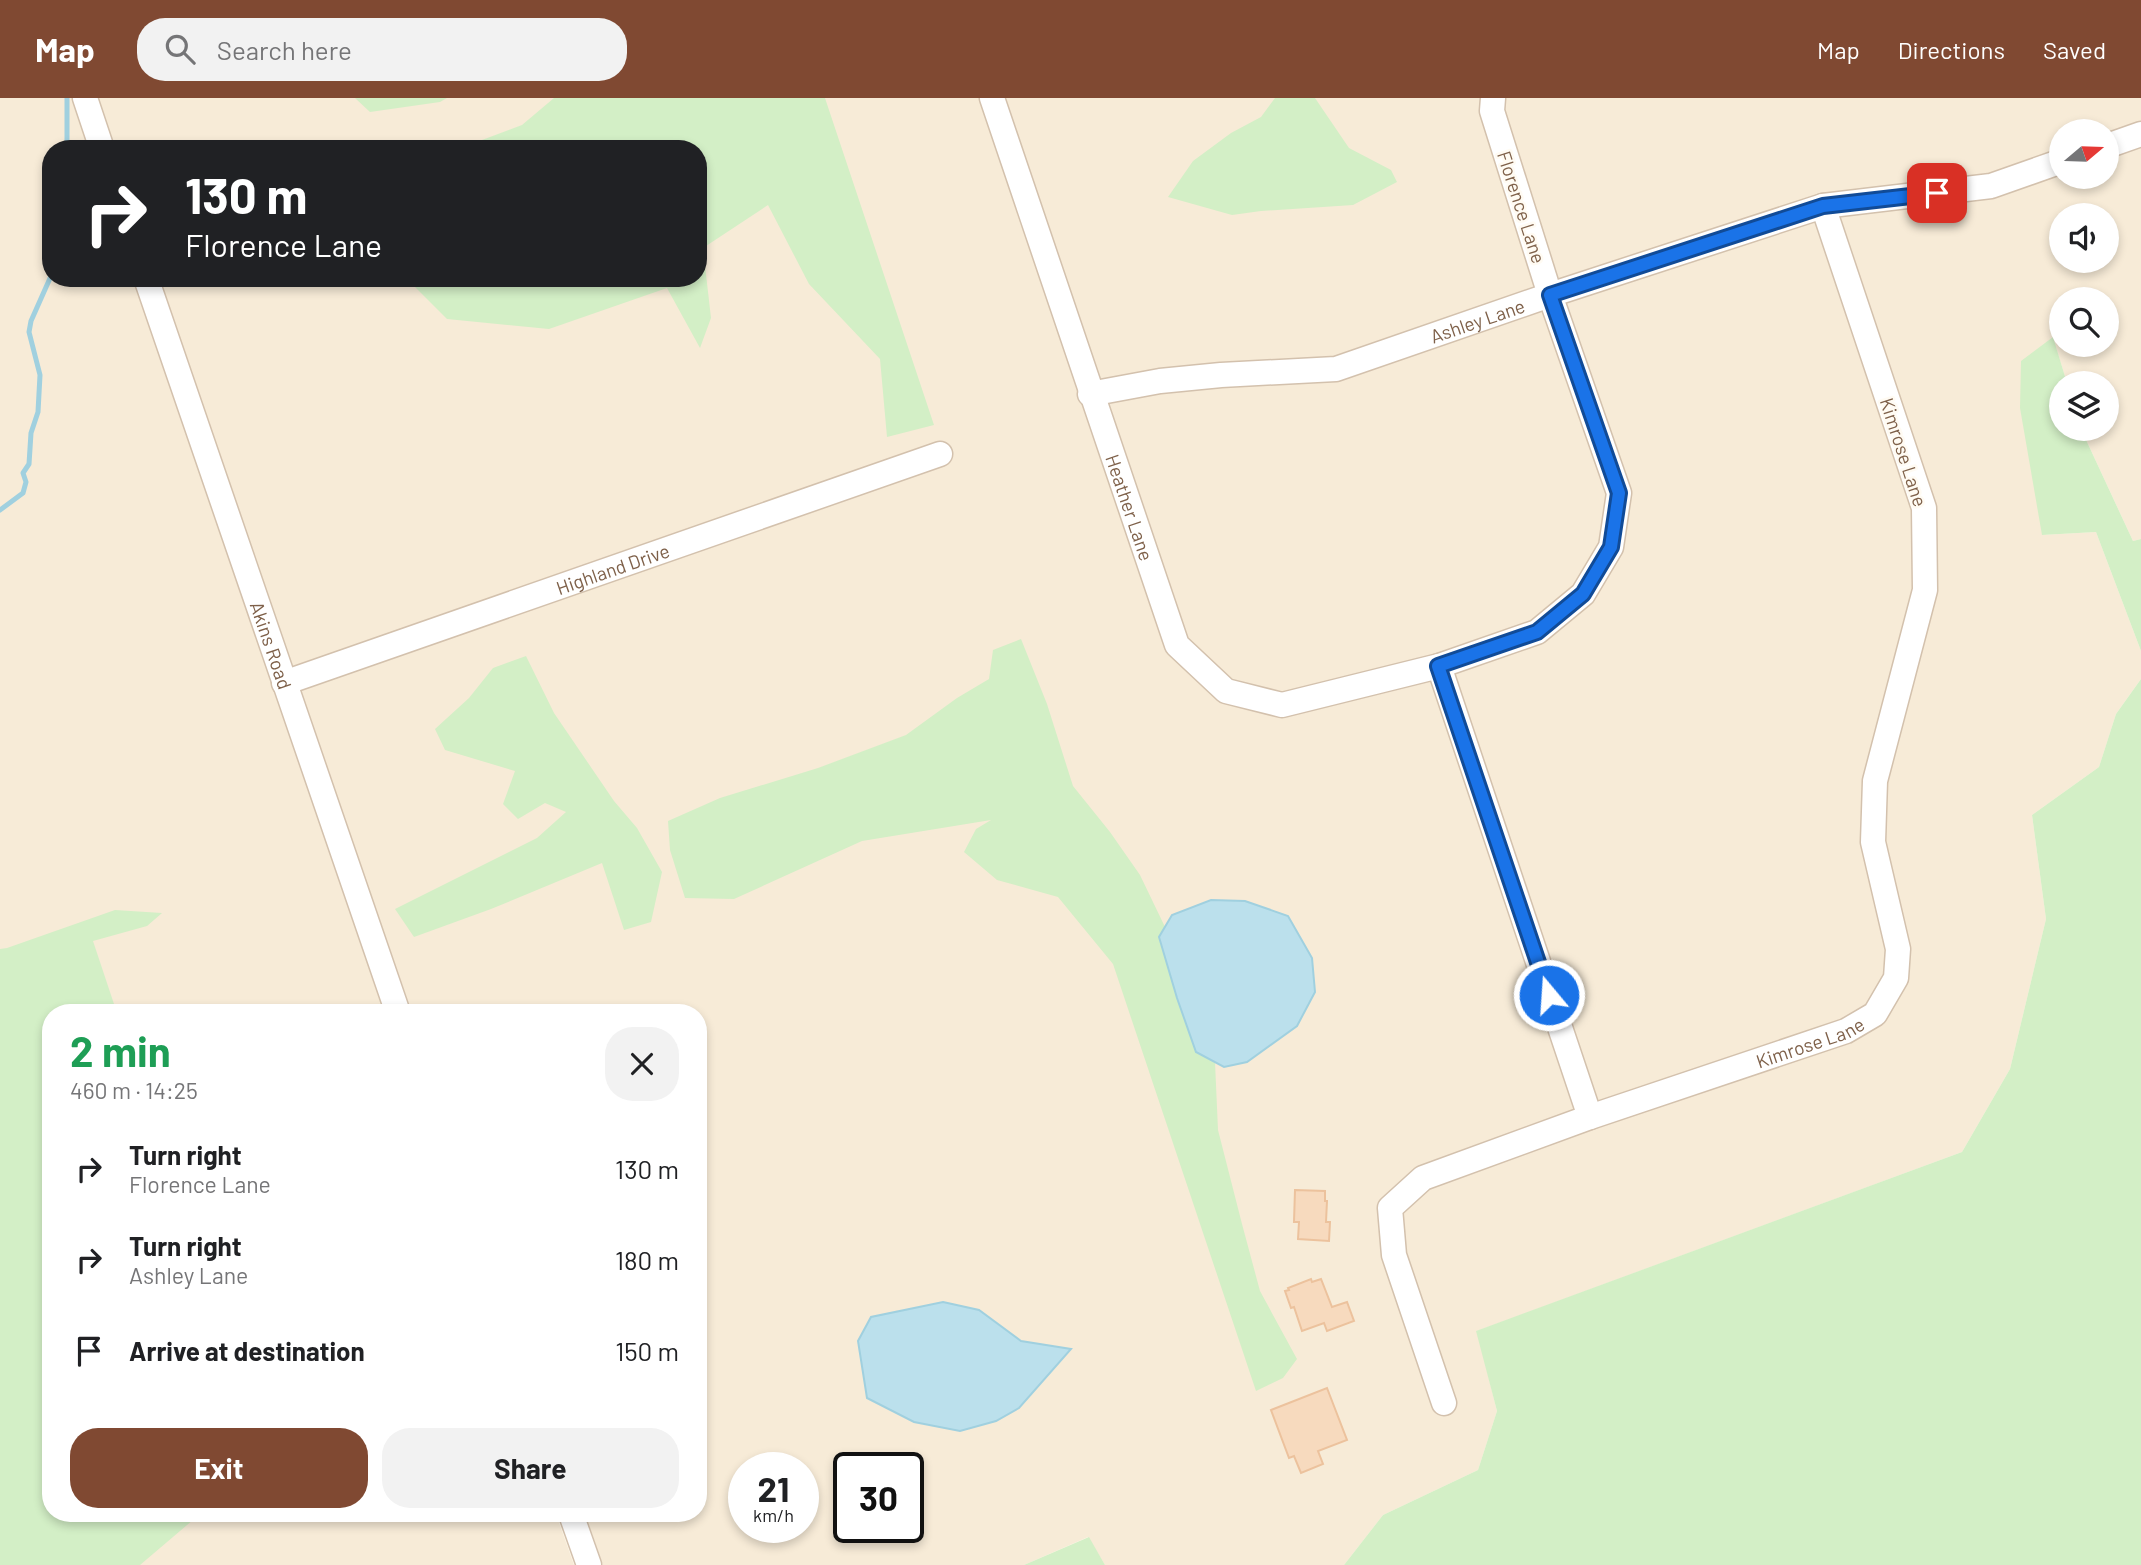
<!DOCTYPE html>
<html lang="en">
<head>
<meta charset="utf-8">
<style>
  :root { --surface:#fff; --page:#f2f2f2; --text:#202124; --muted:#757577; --accent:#804932 }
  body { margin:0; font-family:Barlow,sans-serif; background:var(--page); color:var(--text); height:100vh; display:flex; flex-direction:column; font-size:26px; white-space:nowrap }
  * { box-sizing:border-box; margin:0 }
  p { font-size:23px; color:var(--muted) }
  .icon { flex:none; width:38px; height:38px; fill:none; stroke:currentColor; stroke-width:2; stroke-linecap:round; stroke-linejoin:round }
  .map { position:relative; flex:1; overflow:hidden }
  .details { position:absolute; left:42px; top:906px; width:665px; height:518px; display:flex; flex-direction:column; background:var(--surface); border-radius:28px; box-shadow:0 4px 10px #0003 }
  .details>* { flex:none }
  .banner { position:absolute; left:42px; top:42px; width:665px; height:147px; border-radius:28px; box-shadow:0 4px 10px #0003; background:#202124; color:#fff; overflow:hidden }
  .needle { width:46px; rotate:71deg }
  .controls { position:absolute; left:2049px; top:21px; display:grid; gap:14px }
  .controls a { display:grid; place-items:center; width:70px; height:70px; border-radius:50%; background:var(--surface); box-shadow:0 4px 10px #0003; font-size:35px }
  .speed { position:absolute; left:728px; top:1354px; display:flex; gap:14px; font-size:35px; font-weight:700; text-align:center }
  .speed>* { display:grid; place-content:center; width:91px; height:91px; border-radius:50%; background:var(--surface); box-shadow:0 4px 10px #0003; line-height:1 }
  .speed small { font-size:18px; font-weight:400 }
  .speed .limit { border:4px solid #111; border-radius:10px; background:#fff; color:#111 }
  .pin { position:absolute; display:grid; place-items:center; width:60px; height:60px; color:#fff; margin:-30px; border-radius:14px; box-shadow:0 4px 10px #0006 }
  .me { position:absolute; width:77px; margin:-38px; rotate:342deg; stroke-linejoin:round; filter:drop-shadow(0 0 5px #0008) }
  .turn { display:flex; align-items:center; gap:24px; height:147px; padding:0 28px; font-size:32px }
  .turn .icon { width:91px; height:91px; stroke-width:2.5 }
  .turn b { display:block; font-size:49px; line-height:60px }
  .round { display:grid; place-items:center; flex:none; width:74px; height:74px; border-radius:28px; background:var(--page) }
  .summary { display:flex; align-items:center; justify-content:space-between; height:119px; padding:0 28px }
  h1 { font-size:42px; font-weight:700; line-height:52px; color:#1e9e55 }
  .button { display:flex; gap:14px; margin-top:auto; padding:14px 28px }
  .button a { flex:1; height:80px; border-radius:28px; background:var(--accent); color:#fff; font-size:28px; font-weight:700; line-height:80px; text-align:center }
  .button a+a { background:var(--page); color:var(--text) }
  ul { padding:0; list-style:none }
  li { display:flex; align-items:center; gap:21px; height:91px; padding:0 28px }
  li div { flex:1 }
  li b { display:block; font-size:26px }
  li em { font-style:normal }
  header { display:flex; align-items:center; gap:42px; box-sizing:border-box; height:98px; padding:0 35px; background:var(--accent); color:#fff }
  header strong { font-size:33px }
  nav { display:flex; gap:38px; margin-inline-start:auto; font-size:24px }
  .search { width:490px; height:63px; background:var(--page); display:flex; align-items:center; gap:18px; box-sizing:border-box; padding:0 24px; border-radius:28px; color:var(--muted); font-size:26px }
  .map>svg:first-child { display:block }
  .residential { fill:#f7ebd7; fill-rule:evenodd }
  .green { fill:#d3efc6 }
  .water { fill:#bbe0ec; stroke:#a0d0df; stroke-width:2 }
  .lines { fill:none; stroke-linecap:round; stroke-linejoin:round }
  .stream { stroke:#a0d0df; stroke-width:5 }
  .building { fill:#f7dabe; stroke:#ecc29d; stroke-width:2 }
  .minor-casing { stroke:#d3c1ad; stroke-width:27 }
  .minor { stroke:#fff; stroke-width:24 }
  .route-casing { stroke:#114b97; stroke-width:18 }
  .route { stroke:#1a73e8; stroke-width:12 }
  .labels { text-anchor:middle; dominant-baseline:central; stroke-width:5; stroke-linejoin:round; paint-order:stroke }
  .street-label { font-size:19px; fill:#7e6049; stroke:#fffbf3 }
</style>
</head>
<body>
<header>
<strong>Map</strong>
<div class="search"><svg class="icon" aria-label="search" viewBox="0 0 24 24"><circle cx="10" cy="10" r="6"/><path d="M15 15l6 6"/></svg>Search here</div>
<nav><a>Map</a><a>Directions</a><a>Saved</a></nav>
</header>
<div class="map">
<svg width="2141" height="1467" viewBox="0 0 2141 1467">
  <rect width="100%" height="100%" fill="#fff8ea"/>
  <g class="residential">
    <polygon points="0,0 76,0 93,51 51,51 51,180 137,180 384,915 51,915 51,1416 556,1416 574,1467 0,1467"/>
    <path d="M97 0H2141V441L2133 443 2081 331H2107V285H2067L2053 240 2042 437 2096 434 2141 553V581L2116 616 2099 669 2032 717 2046 821 2010 971 1962 1054 1477 1233 1497 1313 1478 1372 1383 1417 1344 1467H1105L1088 1439 1024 1467H603L585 1416H698V915H412L157 180H698V51H114ZM2062 33H2107V79H2062ZM2062 117H2107V163H2062ZM2062 201H2107V247H2062ZM744 1370H803V1430H744ZM849 1370H908V1430H849Z"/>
  </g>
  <g class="green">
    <polygon points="355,0 447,0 440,4 370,14"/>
    <polygon points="554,0 825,0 934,327 887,339 880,261 809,186 768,107 703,150 711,220 700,250 667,190 549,231 447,221 408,182 408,180 698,180 698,51 458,51 522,27"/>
    <polygon points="1275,0 1315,0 1349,50 1391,72 1397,84 1353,107 1261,113 1232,117 1168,99 1193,63 1231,35 1261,19"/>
    <polygon points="2053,239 2067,285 2062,285 2062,331 2081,331 2133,443 2141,441 2141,553 2096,434 2042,437 2020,310 2021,263"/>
    <polygon points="1021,541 1047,606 1073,688 1110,734 1140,777 1165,829 1159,839 1177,900 1196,954 1215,964 1218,1032 1242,1126 1260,1193 1297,1261 1283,1280 1256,1293 1113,866 1058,799 997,782 964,754 976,731 991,722 862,743 734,801 685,800 670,752 668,723 720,700 818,670 906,637 957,600 989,581 993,552"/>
    <polygon points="526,558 554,615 614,703 637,730 662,774 651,824 624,832 602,765 491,811 414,839 395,811 537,740 566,714 545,705 518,721 503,706 515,673 445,652 435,631 469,600 493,570"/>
    <polygon points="2141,581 2141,1467 1344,1467 1383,1417 1478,1372 1497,1313 1476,1233 1962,1054 2010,971 2046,821 2032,717 2099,669 2116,616"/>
    <polygon points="115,812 162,815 147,828 93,843 117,915 51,915 51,1416 200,1416 140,1467 0,1467 0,851 7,850"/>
    <polygon points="1089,1439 1105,1467 1024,1467"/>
  </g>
  <g class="water">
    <polygon points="1211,802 1245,803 1288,818 1312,860 1315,894 1297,928 1247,964 1224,969 1196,954 1177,900 1159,839 1172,817"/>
    <polygon points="943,1204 979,1212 1021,1243 1071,1251 1019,1310 996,1323 960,1333 914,1324 867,1300 858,1243 871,1219"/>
  </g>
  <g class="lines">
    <g class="stream">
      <polyline points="67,0 67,51"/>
      <polyline points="0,412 23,395 26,384 23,375 29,366 31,335 38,314 40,277 29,234 31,223 51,178"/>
    </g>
  </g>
  <g class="building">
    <polygon points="1295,1092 1325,1093 1325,1103 1327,1103 1326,1124 1330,1124 1329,1143 1298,1141 1299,1124 1294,1124"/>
    <polygon points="1311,1181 1312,1184 1321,1181 1332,1209 1347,1204 1354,1223 1327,1233 1324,1225 1302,1233 1294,1209 1291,1210 1285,1193 1289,1192 1288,1190"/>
    <polygon points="1327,1290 1347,1342 1318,1353 1323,1366 1301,1375 1294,1358 1289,1360 1271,1312"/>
  </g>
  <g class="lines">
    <defs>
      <g id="minor">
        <polyline points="85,0 102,51"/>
        <path id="s1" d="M992 0 1177 547 1226 593 1282 607 1439 568 1537 534 1583 496 1611 449 1619 395 1550 197 1492 13 1493 0"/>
        <polyline points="2107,48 2141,36"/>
        <path id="s2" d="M146 180 398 915"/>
        <path id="s3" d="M1090 296 1160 283 1221 277 1336 271 1550 197 1823 108 1991 88 2062 63"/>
        <polyline points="1439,568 1590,1019"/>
        <path id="s4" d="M284 585 940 356"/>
        <path id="s5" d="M1444 1305 1394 1157 1390 1110 1423 1080 1590 1019 1846 933 1875 916 1896 880 1898 851 1873 744 1875 683 1925 492 1924 410 1823 108"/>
        <polyline points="571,1416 589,1467"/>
      </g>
    </defs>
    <use href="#minor" class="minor-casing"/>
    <use href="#minor" class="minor"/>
  </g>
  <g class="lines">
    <defs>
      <polyline id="route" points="1549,897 1438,568 1537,534 1583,496 1611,449 1619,395 1550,197 1823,108 1937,95"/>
    </defs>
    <use href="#route" class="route-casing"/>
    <use href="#route" class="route"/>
  </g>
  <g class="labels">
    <g class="street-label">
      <text transform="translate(1522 109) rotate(72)">Florence Lane</text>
      <text stroke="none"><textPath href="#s3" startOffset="397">Ashley Lane</textPath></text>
      <text transform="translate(1904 354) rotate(72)">Kimrose Lane</text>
      <text stroke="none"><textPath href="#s1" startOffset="432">Heather Lane</textPath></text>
      <text stroke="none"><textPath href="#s4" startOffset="348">Highland Drive</textPath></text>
      <text stroke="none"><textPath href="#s2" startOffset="388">Akins Road</textPath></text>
      <text stroke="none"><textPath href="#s5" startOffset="658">Kimrose Lane</textPath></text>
    </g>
  </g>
</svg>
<div class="controls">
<a><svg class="needle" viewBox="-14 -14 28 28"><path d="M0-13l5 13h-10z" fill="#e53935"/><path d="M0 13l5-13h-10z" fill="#757577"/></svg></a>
<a><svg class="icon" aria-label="sound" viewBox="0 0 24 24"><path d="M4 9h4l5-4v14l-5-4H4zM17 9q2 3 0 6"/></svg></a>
<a><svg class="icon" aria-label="search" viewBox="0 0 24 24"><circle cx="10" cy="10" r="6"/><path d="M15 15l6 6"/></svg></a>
<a><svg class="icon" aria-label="layers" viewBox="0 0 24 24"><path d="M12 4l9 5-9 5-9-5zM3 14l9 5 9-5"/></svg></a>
</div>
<div class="speed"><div>21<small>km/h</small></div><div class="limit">30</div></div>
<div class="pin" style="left:1937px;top:95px;background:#d93025"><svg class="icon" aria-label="arrive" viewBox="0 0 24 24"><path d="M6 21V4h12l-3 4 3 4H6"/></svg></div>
<svg class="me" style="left:1549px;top:897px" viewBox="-20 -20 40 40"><circle r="17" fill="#1a73e8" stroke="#fff" stroke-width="3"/><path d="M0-11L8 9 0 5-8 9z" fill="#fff"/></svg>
<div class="banner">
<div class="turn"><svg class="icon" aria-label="right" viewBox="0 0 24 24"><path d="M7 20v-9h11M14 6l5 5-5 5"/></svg><div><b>130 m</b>Florence Lane</div></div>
</div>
<section class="details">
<div class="summary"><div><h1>2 min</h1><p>460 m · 14:25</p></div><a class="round"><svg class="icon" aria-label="close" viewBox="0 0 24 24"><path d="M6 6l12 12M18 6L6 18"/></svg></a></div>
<ul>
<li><svg class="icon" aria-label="right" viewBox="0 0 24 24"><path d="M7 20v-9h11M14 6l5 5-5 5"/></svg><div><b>Turn right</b><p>Florence Lane</p></div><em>130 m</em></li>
<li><svg class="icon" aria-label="right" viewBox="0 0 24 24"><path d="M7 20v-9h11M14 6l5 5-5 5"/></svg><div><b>Turn right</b><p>Ashley Lane</p></div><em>180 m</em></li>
<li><svg class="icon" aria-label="arrive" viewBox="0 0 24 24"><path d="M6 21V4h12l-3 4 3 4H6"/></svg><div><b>Arrive at destination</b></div><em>150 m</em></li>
</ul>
<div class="button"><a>Exit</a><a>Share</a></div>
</section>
</div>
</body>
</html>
